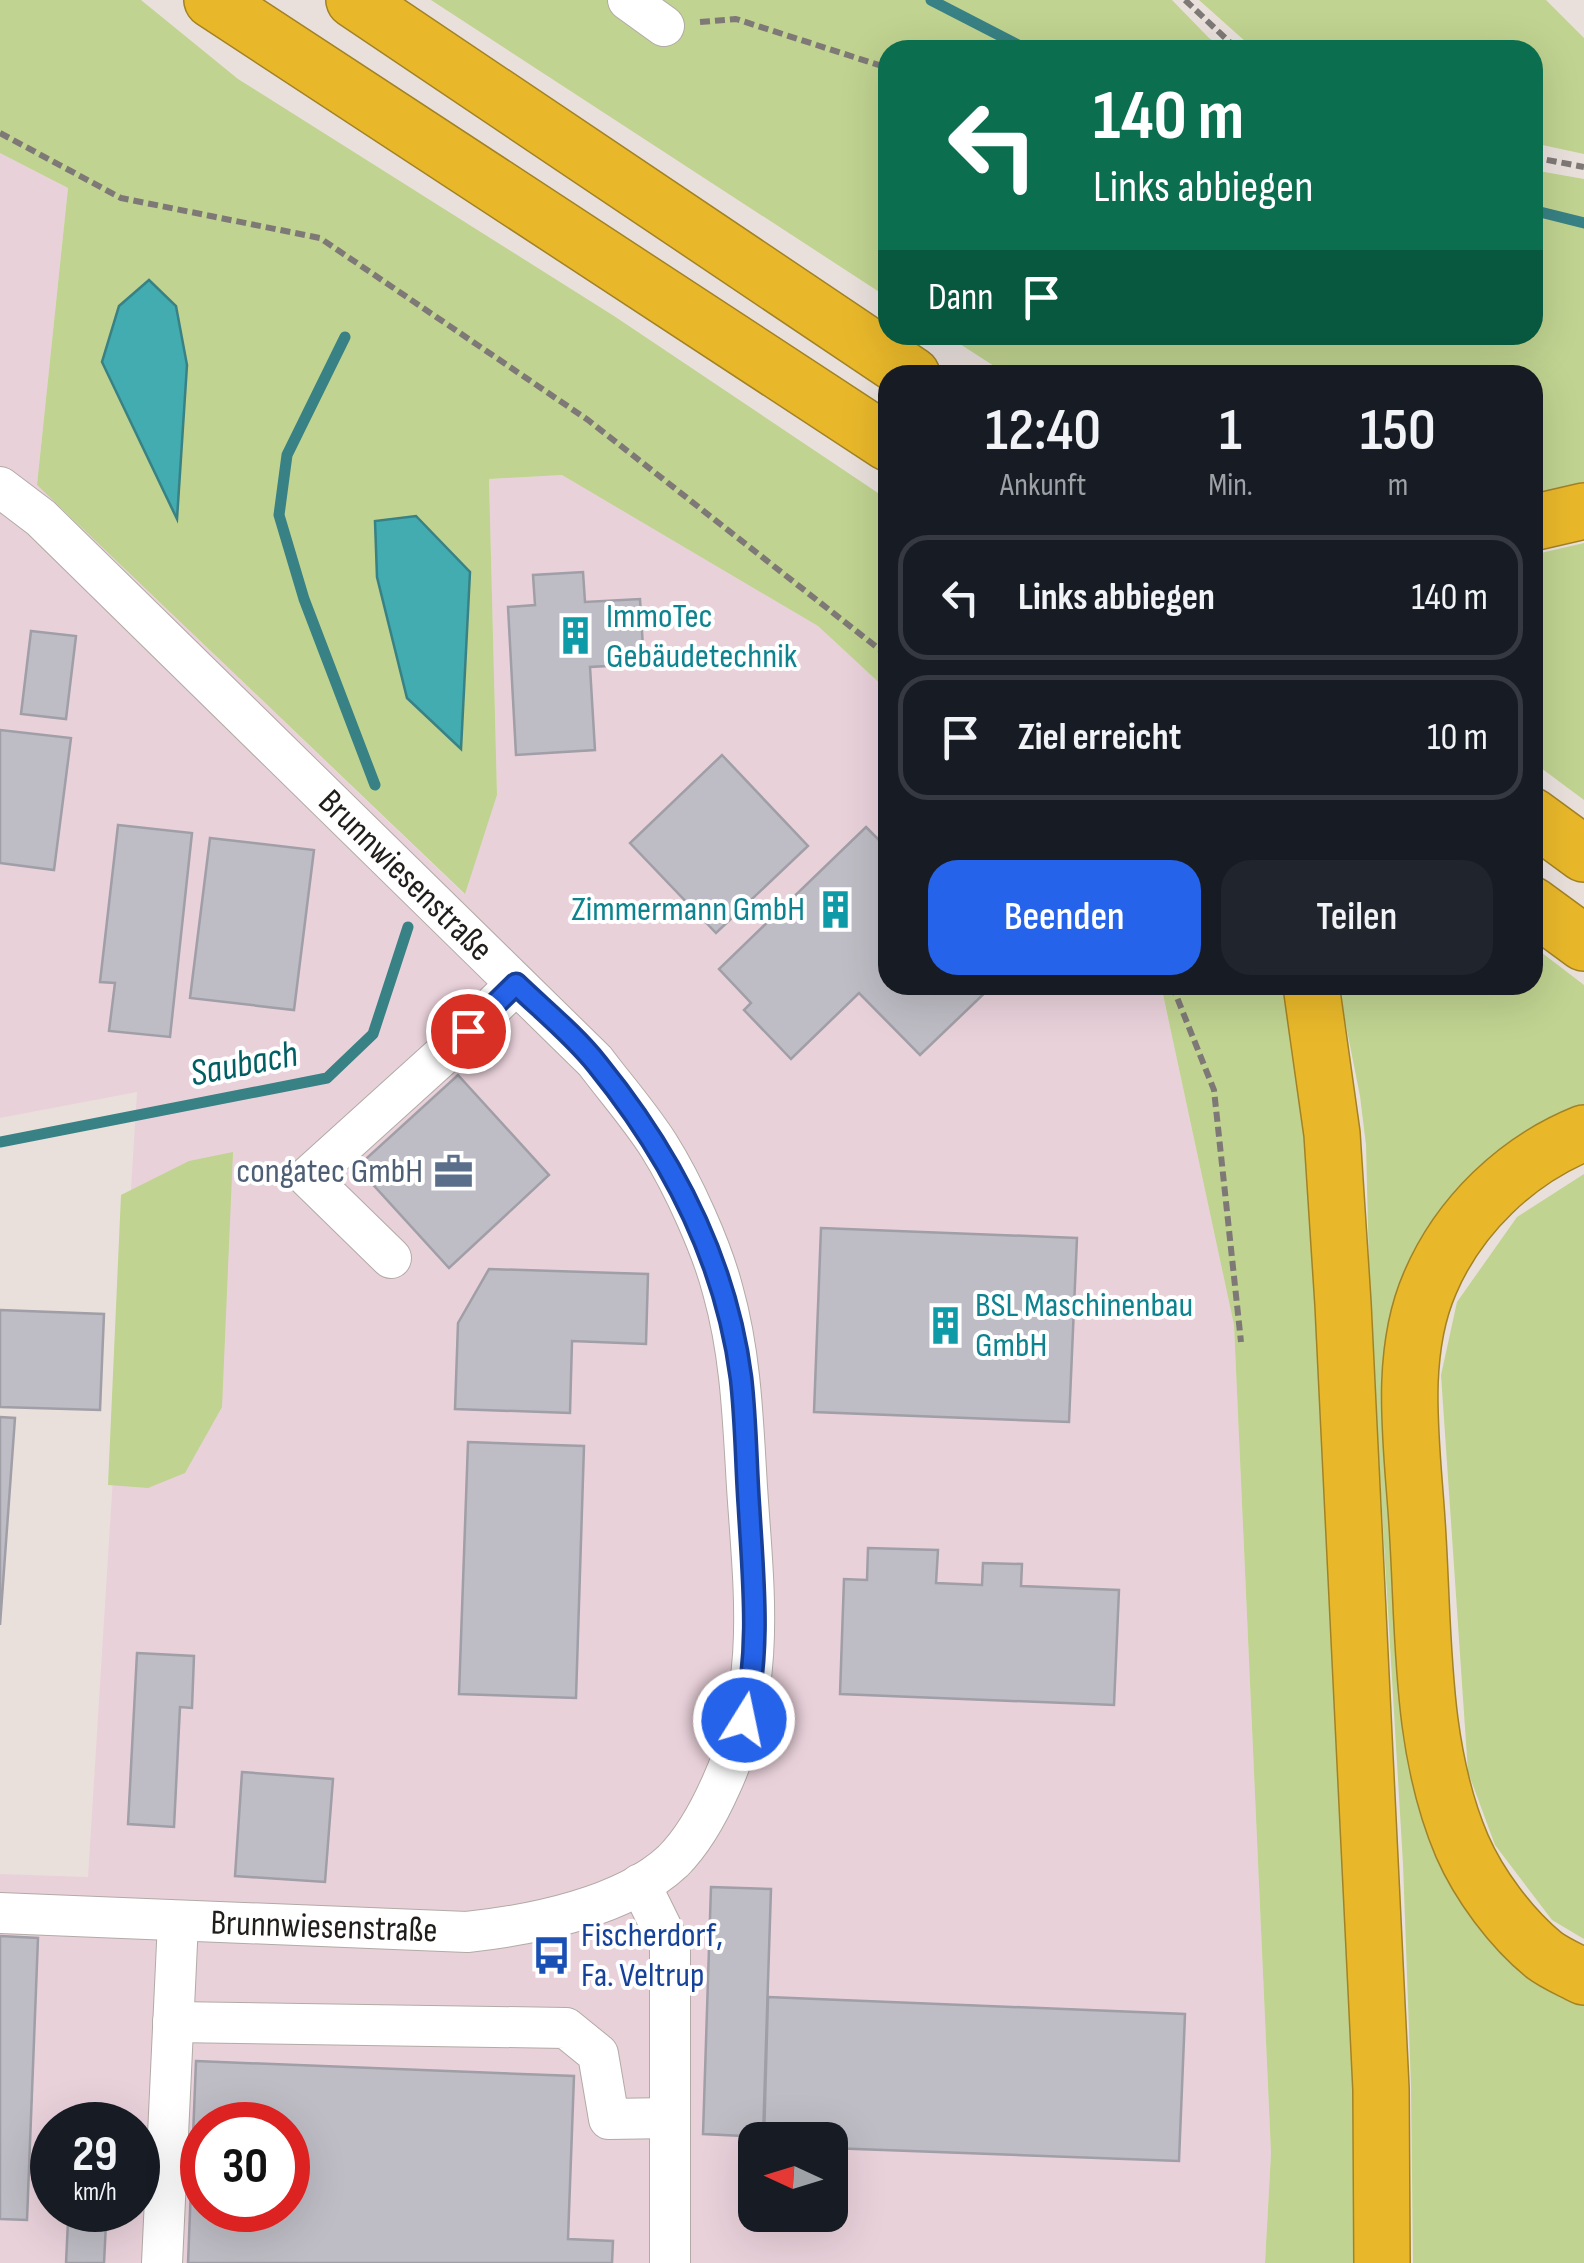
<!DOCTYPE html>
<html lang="de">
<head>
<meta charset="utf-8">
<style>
  :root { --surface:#171b24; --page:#20242c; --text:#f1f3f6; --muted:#9ea1a6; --line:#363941; --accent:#2563eb }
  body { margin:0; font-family:"Sofia Sans Condensed",sans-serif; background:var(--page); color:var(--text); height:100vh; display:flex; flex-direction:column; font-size:38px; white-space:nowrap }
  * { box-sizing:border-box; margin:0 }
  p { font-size:32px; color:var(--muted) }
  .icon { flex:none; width:55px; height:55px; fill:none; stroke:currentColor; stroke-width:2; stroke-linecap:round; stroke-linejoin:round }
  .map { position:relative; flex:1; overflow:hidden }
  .drawer { position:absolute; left:878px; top:365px; width:665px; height:630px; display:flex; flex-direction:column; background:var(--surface); border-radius:30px; box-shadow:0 10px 40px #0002 }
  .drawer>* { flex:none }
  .guide { position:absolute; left:878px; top:40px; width:665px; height:305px; border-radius:30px; box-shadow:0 10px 40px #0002; background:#0b6e4f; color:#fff; overflow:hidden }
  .needle { width:65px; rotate:274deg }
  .tools { position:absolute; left:738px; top:2122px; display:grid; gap:20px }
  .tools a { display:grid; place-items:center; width:110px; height:110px; border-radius:20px; background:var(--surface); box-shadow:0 10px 40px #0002; font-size:50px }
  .speed { position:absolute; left:30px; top:2102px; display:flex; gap:20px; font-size:50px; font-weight:700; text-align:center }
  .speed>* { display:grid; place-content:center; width:130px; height:130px; border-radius:50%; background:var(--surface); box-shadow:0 10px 40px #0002; line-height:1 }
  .speed small { font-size:25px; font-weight:400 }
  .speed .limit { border:15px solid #d22; background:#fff; color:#111 }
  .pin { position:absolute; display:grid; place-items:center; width:85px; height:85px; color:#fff; margin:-42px; border:5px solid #fff; border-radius:50%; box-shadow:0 2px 10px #0007 }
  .me { position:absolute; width:110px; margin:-55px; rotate:10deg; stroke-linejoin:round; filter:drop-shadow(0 0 8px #0008) }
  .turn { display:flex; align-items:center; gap:35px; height:210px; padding:0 50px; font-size:45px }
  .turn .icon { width:130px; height:130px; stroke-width:2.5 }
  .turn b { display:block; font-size:70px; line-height:85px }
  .then { display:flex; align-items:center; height:95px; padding:0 50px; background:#0003; gap:20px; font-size:38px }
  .eta { display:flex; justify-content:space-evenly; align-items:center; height:170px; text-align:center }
  .eta b { font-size:60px; font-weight:600; line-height:70px }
  .primary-button { display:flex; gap:20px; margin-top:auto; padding:20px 50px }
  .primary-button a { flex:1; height:115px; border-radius:30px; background:var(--accent); color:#fff; font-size:40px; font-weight:600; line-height:115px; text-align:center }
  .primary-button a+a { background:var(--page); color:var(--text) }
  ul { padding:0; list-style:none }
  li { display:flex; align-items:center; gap:30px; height:125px; margin:0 20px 15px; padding:0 30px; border:5px solid var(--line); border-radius:30px }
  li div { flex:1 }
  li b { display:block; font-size:38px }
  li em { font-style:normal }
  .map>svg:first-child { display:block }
  .industrial { fill:#e9d1da; fill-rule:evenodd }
  .green { fill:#c0d390 }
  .water { fill:#42acb1; stroke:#388184; stroke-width:2.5 }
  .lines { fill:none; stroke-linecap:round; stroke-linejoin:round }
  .stream { stroke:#388184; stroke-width:11 }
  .building { fill:#bebcc4; stroke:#a09ea6; stroke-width:2.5; fill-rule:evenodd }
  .minor-casing { stroke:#b2aaa6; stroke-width:42 }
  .highway-casing { stroke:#a38225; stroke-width:58 }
  .path { stroke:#7e7976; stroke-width:6; stroke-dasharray:10 5; stroke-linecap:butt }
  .minor { stroke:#fff; stroke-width:40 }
  .highway { stroke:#e9b82a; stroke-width:55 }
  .route-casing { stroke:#184099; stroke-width:25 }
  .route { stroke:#2563eb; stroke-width:18 }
  .labels { text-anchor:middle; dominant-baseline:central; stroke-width:8; stroke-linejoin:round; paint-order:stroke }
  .culture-label { font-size:35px; fill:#0d838f; stroke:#fff; text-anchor:start }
  .street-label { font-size:35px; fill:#201d1b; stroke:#fff }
  .service-label { font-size:35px; fill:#4e5e75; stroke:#fff; text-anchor:end }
  .transit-label { font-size:35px; fill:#164399; stroke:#fff; text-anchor:start }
  .water-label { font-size:38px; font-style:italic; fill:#005f63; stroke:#fff }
</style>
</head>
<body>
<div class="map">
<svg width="1584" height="2263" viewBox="0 0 1584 2263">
  <rect width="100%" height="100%" fill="#e9e0dc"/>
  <path class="industrial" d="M0 153 68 188 37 485 464 894 497 795 489 479 562 475 818 626 887 690 888 985H1161L1234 1325 1271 2153 1265 2263H0V1874L88 1877 137 1092 0 1118ZM52 2125H138V2210H52ZM202 2125H288V2210H202ZM755 2140H830V2215H755Z"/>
  <g class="green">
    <polygon points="0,0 141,0 238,79 614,316 887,499 887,690 818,626 562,475 489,479 497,795 465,894 37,485 68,188 0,153"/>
    <polygon points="431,0 1172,0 1209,38 1227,50 888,50 887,297"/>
    <polygon points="1199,0 1546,0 1584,38 1584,154 1533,143 1532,50 1255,50"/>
    <polygon points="1533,170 1584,179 1584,489 1533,499 1532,375 1008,375 946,335 1532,335"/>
    <polygon points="1584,543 1584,800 1533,762 1532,555"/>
    <polygon points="1533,946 1584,985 1584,1115 1420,1261 1425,1791 1584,1997 1584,2263 1413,2263 1411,2086 1403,1864 1370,1307 1366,1145 1360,1096 1338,985 1532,985"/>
    <polygon points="1161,985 1285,985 1315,1195 1363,2263 1265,2263 1271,2153 1234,1325"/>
    <polygon points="233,1152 222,1407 185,1473 148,1488 108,1485 121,1195 189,1161"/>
    <polygon points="1584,1174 1584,1939 1552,1920 1495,1845 1468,1772 1441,1375 1457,1302 1517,1217"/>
  </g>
  <g class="water">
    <polygon points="149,280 176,306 187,365 177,519 102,362 119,306"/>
    <polygon points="416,516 470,572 461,749 407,698 377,577 375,521"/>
  </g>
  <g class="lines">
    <g class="stream">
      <polyline points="931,0 1028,50"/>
      <polyline points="1532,210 1584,223"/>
      <polyline points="345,337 287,455 279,515 304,599 375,785"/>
      <polyline points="0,1142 327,1078 373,1034 408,927"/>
    </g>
  </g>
  <g class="building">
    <polygon points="583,572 585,602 640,599 644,664 590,667 595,750 516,755 508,607 535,605 533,575"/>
    <polygon points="31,631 76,636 66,719 21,714"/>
    <polygon points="0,730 71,738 54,870 0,863"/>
    <polygon points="722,755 808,846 716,933 630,843"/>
    <polygon points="118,825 192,833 170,1037 109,1031 115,983 100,982"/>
    <polygon points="866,827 888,849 888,985 993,985 920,1055 859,993 791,1059 744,1010 751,1003 719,969"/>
    <polygon points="210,838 314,850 294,1010 190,998"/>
    <polygon points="458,1075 549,1175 449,1268 357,1167"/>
    <polygon points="821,1228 1077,1238 1069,1422 814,1412"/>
    <polygon points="489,1269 648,1274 646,1344 572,1341 570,1413 455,1409 458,1323"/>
    <polygon points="0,1310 104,1314 100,1410 0,1407"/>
    <polygon points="0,1417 15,1418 0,1625"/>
    <polygon points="468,1442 584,1446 576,1698 459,1694"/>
    <polygon points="868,1548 938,1550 936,1583 982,1585 983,1563 1022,1564 1021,1586 1119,1590 1114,1705 840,1694 844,1579 867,1580"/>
    <polygon points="137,1653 194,1656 192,1708 180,1707 174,1827 128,1824"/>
    <polygon points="242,1772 333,1779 325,1882 235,1876"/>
    <polygon points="711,1887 771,1889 763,2137 703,2134"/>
    <polygon points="0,1936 38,1938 27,2220 0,2219"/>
    <polygon points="768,1997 1185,2014 1179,2161 830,2148 830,2140 764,2140"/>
    <path d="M196 2061 574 2076 568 2239 613 2241 612 2263H188ZM202 2125H288V2210H202Z"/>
    <polygon points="68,2221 106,2223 104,2263 66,2263"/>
  </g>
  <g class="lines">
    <defs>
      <g id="minor">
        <polyline points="628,0 664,26"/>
        <path id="s1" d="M0 487 41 518 595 1061C616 1089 640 1116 659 1146 683 1184 712 1248 723 1291 741 1355 743 1421 747 1487 754 1593 767 1685 721 1785 709 1812 694 1840 673 1861 624 1907 532 1925 467 1932L0 1913"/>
        <polyline points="391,1258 308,1177 444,1054 516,984"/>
        <polyline points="640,1884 670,1945 670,2263"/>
        <polyline points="173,2022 566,2028 598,2054 609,2119 669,2118"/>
        <polyline points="162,2263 178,1922"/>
      </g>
      <g id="highway">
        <polyline points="212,0 888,443"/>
        <polyline points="354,0 912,375"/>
        <polyline points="1532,523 1584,511"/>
        <polyline points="1532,816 1584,854"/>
        <polyline points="1532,905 1584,943"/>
        <polyline points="1311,985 1332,1134 1343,1304 1381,2089 1382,2263"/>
        <path d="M1584 1133C1517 1160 1459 1215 1430 1283 1396 1361 1414 1456 1418 1539 1424 1641 1421 1750 1462 1846 1479 1885 1511 1928 1544 1955 1556 1964 1571 1970 1584 1977"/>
      </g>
    </defs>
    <use href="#minor" class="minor-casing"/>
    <use href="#highway" class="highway-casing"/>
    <g class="path">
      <polyline points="1185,0 1238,50"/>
      <polyline points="700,22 736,19 888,68"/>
      <polyline points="0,133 121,198 320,238 588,420 888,656"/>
      <polyline points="1532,157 1584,167"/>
      <polyline points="1172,985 1214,1090 1241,1342"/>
    </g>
    <use href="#minor" class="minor"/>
    <use href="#highway" class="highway"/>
  </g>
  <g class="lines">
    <defs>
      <path id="route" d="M468 1031 516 984C543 1010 574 1035 597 1064 671 1155 726 1261 741 1378 746 1421 746 1465 749 1507 753 1578 761 1650 744 1720"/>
    </defs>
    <use href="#route" class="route-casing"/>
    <use href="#route" class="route"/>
  </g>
  <defs>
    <symbol id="building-bare" viewBox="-9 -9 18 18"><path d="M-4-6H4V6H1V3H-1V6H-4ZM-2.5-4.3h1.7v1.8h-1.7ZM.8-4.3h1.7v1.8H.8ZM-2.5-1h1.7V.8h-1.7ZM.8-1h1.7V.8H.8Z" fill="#0f9aa8" stroke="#fff" stroke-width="2.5" paint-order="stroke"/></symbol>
    <symbol id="office-bare" viewBox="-9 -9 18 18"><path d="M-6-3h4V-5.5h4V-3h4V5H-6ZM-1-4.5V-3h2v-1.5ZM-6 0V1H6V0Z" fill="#5c6f8a" stroke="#fff" stroke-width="2.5" paint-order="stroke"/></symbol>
    <symbol id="bus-bare" viewBox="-9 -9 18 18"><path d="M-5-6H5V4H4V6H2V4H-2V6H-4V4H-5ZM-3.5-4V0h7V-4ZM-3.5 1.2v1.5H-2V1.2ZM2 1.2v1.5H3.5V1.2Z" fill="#1a4fb4" stroke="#fff" stroke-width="2.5" paint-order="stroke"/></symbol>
  </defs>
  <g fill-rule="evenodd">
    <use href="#building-bare" x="548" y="608" width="55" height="55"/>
    <use href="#building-bare" x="808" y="882" width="55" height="55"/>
    <use href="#office-bare" x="426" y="1144" width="55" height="55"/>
    <use href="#building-bare" x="918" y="1298" width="55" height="55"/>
    <use href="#bus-bare" x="524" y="1928" width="55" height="55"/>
  </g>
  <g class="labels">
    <g class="culture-label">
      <text x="606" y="616">ImmoTec<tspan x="606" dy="40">Gebäudetechnik</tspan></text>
      <text x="805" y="909" text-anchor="end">Zimmermann GmbH</text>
      <text x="975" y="1305">BSL Maschinenbau<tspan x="975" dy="40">GmbH</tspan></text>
    </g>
    <g class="street-label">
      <text stroke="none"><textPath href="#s1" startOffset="562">Brunnwiesenstraße</textPath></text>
      <text transform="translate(324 1927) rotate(2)">Brunnwiesenstraße</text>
    </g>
    <g class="service-label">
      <text x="423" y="1171">congatec GmbH</text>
    </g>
    <g class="transit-label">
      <text x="581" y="1935">Fischerdorf,<tspan x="581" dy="40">Fa. Veltrup</tspan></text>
    </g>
    <g class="water-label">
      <text transform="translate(244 1064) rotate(-11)">Saubach</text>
    </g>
  </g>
</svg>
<div class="tools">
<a><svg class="needle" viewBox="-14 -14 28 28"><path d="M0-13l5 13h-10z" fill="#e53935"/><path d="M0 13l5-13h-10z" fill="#9ea1a6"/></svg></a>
</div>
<div class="speed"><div>29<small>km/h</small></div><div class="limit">30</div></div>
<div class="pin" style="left:468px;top:1031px;background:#d93025"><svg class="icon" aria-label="arrive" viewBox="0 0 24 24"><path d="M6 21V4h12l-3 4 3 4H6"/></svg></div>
<svg class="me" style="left:744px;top:1720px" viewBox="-20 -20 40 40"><circle r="17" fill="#2563eb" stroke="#fff" stroke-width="3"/><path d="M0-11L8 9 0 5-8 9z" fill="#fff"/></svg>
<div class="guide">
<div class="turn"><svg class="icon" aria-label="left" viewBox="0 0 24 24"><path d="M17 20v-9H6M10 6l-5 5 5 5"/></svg><div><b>140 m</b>Links abbiegen</div></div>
<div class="then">Dann<svg class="icon" aria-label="arrive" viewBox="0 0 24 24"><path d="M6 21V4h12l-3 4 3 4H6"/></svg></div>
</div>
<section class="drawer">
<div class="eta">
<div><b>12:40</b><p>Ankunft</p></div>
<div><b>1</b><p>Min.</p></div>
<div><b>150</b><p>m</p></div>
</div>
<ul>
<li><svg class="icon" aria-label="left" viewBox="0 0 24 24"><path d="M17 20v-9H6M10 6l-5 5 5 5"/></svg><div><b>Links abbiegen</b></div><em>140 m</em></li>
<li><svg class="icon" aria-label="arrive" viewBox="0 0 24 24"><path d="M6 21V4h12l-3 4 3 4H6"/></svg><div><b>Ziel erreicht</b></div><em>10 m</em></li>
</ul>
<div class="primary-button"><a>Beenden</a><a>Teilen</a></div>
</section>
</div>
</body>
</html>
